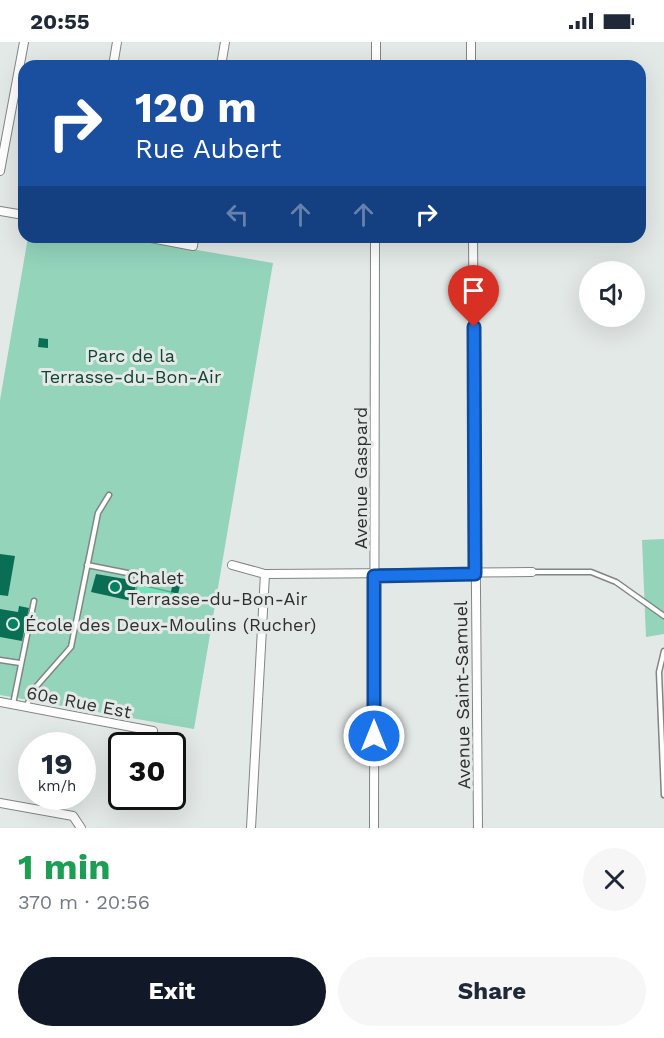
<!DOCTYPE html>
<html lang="en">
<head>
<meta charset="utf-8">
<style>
  :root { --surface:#fff; --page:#f6f6f7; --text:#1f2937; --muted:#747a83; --accent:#111827 }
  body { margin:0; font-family:"Work Sans",sans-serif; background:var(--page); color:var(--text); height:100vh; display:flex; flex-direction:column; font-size:22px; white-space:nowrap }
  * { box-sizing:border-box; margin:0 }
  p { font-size:20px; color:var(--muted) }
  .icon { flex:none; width:33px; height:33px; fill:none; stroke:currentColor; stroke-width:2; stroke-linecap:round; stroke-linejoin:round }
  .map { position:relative; height:786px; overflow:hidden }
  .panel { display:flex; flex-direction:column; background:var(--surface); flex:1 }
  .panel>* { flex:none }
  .banner { position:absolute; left:18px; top:18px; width:628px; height:183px; border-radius:18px; box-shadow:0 6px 24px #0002; background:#1a4fa0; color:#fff; overflow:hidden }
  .tools { position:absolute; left:579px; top:219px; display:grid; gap:12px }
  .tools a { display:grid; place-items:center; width:66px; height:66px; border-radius:50%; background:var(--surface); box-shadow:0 6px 24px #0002; font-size:30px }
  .speed { position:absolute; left:18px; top:690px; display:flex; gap:12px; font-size:30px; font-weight:700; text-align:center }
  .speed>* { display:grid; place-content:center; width:78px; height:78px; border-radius:50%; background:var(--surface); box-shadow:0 6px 24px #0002; line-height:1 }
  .speed small { font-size:15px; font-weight:400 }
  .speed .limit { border:3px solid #111; border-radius:9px; background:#fff; color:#111 }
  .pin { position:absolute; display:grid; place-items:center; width:51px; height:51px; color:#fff; margin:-62px -26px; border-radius:50% 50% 50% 0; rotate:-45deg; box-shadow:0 0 6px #0007 }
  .pin .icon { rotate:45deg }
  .me { position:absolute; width:66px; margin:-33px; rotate:0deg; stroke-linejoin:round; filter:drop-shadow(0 0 4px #0008) }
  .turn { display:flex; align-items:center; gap:21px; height:126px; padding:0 18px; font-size:27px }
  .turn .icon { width:78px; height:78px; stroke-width:2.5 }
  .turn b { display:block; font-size:42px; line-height:51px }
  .lanes { display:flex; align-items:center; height:57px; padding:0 18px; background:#0003; justify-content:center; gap:30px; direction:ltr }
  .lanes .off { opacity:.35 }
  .round { display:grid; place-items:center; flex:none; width:63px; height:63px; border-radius:32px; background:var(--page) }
  .overview { display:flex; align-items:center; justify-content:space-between; height:102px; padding:0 18px }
  h1 { font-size:36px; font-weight:700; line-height:45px; color:#1e9e55 }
  .action { display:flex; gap:12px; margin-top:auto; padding:12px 18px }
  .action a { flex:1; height:69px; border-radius:36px; background:var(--accent); color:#fff; font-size:24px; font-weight:700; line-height:69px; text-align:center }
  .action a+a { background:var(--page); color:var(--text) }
  .status { display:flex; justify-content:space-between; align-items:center; height:42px; padding:0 30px; background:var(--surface); direction:ltr }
  .status svg { height:16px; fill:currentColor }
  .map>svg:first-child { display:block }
  .green { fill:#93d4bb }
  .water { fill:#74e3bc; stroke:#5fad92; stroke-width:1.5 }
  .building { fill:#096e54 }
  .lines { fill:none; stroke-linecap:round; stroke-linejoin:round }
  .service-casing { stroke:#818684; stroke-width:7 }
  .minor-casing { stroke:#818684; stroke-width:10 }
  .service { stroke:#fff; stroke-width:4 }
  .minor { stroke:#fff; stroke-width:8 }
  .route-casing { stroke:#114b97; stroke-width:15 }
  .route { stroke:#1a73e8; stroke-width:10 }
  .poi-dot { fill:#028263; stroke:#e3e9e6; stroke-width:2 }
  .labels { text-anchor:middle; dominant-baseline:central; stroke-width:6; stroke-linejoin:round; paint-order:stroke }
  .park-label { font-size:18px; fill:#124334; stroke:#e3e9e6 }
  .street-label { font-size:18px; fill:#2e3030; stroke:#e3e9e6 }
  .poi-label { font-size:18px; fill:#2e3030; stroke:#e3e9e6; text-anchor:start }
</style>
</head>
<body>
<div class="status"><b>20:55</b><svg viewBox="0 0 49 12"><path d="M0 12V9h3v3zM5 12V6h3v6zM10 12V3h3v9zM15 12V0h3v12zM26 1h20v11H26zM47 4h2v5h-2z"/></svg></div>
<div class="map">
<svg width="664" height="786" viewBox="0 0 664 786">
  <rect width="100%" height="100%" fill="#e3e9e6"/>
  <g class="green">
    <polygon points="28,195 121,195 273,221 194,687 0,653 0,358"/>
    <polygon points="664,497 664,592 646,595 642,498"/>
  </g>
  <polygon class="water" points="137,542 171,550 174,554 174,561 170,561 169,565 134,559"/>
  <g class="building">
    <polygon points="39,296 48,297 48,306 38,305"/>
    <polygon points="0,512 15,514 8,554 0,553"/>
    <polygon points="96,532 137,539 132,559 91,550"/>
    <polygon points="173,539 181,540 178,552 171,550"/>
    <polygon points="19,564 29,566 22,599 0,595 0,567 18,570"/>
  </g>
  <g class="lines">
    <defs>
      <g id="service">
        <polyline points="87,523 168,539"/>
        <polyline points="532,530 591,530 616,540 664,574"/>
        <polyline points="664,609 659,630 664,753"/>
        <polyline points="0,618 20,621"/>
        <polyline points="13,662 34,559"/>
        <polyline points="26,665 35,646 71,605 98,471 109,453"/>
      </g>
      <g id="minor">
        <polyline points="471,0 471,24"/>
        <polyline points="113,24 117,0"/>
        <polyline points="221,24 225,0"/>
        <polyline points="376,24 376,0"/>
        <polyline points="0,129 24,0"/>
        <polyline points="0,169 24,173"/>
        <polyline points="146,195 193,204 194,195"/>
        <polyline points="473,195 478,786"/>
        <polyline points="232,523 265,532 532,530"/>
        <polyline points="0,660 153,689"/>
        <polyline points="0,761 73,774 81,786"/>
        <polyline points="251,786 265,532"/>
        <polyline points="374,786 375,195"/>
      </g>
    </defs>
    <use href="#service" class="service-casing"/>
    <use href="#minor" class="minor-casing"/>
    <use href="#service" class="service"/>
    <use href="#minor" class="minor"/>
  </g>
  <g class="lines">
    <defs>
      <polyline id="route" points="374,694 374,534 475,532 474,285"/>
    </defs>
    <use href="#route" class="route-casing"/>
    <use href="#route" class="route"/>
  </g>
  <g class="poi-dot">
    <circle cx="115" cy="545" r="6"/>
    <circle cx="13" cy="582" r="6"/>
  </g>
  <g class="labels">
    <g class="park-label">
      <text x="131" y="313">Parc de la<tspan x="131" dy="21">Terrasse-du-Bon-Air</tspan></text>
    </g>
    <g class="street-label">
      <text transform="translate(360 436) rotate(-90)">Avenue Gaspard</text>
      <text transform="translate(462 653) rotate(-91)">Avenue Saint-Samuel</text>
      <text transform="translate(79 660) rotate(11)">60e Rue Est</text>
    </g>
    <g class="poi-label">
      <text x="127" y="535">Chalet<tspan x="127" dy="21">Terrasse-du-Bon-Air</tspan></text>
      <text x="25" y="582">École des Deux-Moulins (Rucher)</text>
    </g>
  </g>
</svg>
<div class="tools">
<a><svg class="icon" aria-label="sound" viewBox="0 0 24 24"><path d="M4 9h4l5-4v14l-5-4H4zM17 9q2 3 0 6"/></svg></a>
</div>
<div class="speed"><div>19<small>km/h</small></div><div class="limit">30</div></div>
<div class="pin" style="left:474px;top:285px;background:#d93025"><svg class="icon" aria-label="arrive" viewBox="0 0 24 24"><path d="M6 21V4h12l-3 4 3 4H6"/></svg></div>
<svg class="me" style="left:374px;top:694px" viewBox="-20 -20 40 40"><circle r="17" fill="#1a73e8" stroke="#fff" stroke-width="3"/><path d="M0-11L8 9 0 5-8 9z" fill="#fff"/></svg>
<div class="banner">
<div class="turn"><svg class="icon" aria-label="right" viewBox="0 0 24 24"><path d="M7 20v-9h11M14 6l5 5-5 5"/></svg><div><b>120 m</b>Rue Aubert</div></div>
<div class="lanes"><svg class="icon off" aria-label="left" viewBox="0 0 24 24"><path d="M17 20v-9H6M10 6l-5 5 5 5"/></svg><svg class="icon off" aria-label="ahead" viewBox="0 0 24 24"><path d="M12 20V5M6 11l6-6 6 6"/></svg><svg class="icon off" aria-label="ahead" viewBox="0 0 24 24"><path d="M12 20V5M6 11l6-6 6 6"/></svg><svg class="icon" aria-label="right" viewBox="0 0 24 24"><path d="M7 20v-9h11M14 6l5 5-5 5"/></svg></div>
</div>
</div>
<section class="panel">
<div class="overview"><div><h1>1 min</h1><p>370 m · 20:56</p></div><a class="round"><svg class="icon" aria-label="close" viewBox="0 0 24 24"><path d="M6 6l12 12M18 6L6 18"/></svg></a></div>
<div class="action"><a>Exit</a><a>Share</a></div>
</section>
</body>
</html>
